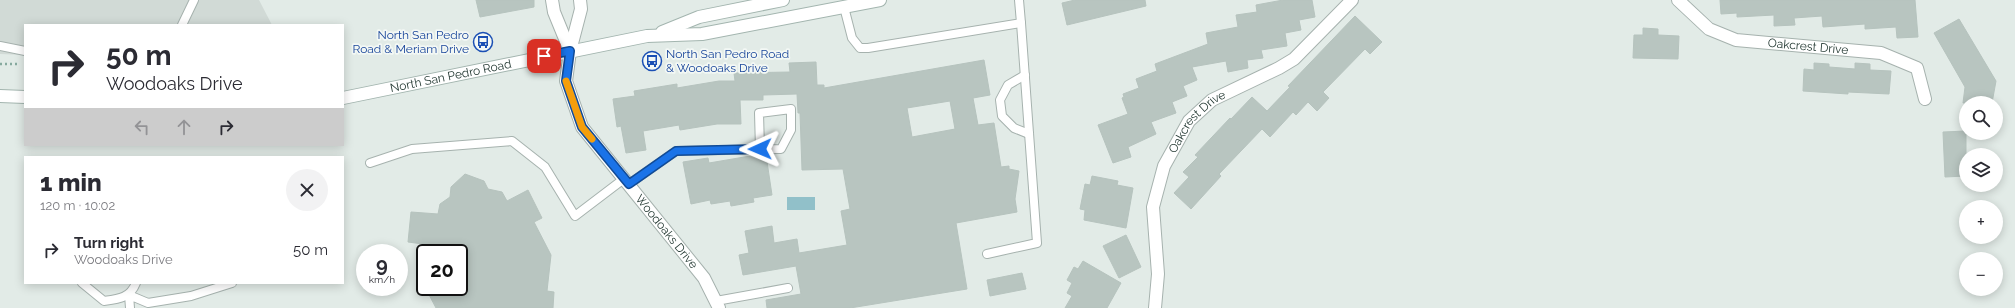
<!DOCTYPE html>
<html lang="en">
<head>
<meta charset="utf-8">
<style>
  :root { --surface:#fff; --page:#f2f2f3; --text:#2b2b33; --muted:#7c7c81 }
  body { margin:0; font-family:Raleway,sans-serif; background:var(--page); color:var(--text); height:100vh; display:flex; flex-direction:column; font-size:15px; white-space:nowrap }
  * { box-sizing:border-box; margin:0 }
  p { font-size:13px; color:var(--muted) }
  .icon { flex:none; width:22px; height:22px; fill:none; stroke:currentColor; stroke-width:2; stroke-linecap:round; stroke-linejoin:round }
  .map { position:relative; flex:1; overflow:hidden }
  .panel { position:absolute; left:24px; top:156px; width:320px; height:128px; display:flex; flex-direction:column; background:var(--surface); border-radius:0px; box-shadow:0 2px 10px #0003 }
  .panel>* { flex:none }
  .banner { position:absolute; left:24px; top:24px; width:320px; height:122px; border-radius:0px; box-shadow:0 2px 10px #0003; background:#fff; color:var(--text); overflow:hidden }
  .buttons { position:absolute; left:1959px; top:96px; display:grid; gap:8px }
  .buttons a { display:grid; place-items:center; width:44px; height:44px; border-radius:50%; background:var(--surface); box-shadow:0 2px 10px #0003; font-size:20px }
  .speed { position:absolute; left:356px; top:244px; display:flex; gap:8px; font-size:20px; font-weight:700; text-align:center }
  .speed>* { display:grid; place-content:center; width:52px; height:52px; border-radius:50%; background:var(--surface); box-shadow:0 2px 10px #0003; line-height:1 }
  .speed small { font-size:10px; font-weight:400 }
  .speed .limit { border:2px solid #111; border-radius:6px; background:#fff; color:#111 }
  .pin { position:absolute; display:grid; place-items:center; width:34px; height:34px; color:#fff; margin:-17px; border-radius:8px; box-shadow:0 2px 6px #0006 }
  .me { position:absolute; width:44px; margin:-22px; rotate:269deg; stroke-linejoin:round; filter:drop-shadow(0 0 3px #0008) }
  .turn { display:flex; align-items:center; gap:14px; height:84px; padding:0 16px; font-size:18px }
  .turn .icon { width:52px; height:52px; stroke-width:2.5 }
  .turn b { display:block; font-size:28px; line-height:34px }
  .lanes { display:flex; align-items:center; height:38px; padding:0 16px; background:#0003; justify-content:center; gap:20px; direction:ltr }
  .lanes .off { opacity:.35 }
  .round { display:grid; place-items:center; flex:none; width:42px; height:42px; border-radius:21px; background:var(--page) }
  .headline { display:flex; align-items:center; justify-content:space-between; height:68px; padding:0 16px }
  h1 { font-size:24px; font-weight:800; line-height:30px }
  ul { padding:0; list-style:none }
  li { display:flex; align-items:center; gap:12px; height:52px; padding:0 16px }
  li div { flex:1 }
  li b { display:block; font-size:15px }
  li em { font-style:normal }
  .map>svg:first-child { display:block }
  .built { fill:#d1dad6 }
  .water { fill:#91c0c9 }
  .building { fill:#b8c5c0; stroke:#b6c3be; fill-rule:evenodd }
  .lines { fill:none; stroke-linecap:round; stroke-linejoin:round }
  .lane-casing { stroke:#a6b2ae; stroke-width:10 }
  .street-casing { stroke:#a6b2ae; stroke-width:14 }
  .secondary-casing { stroke:#a3b5af; stroke-width:14 }
  .path { stroke:#87aa9f; stroke-width:2.5; stroke-dasharray:2 3; stroke-linecap:butt }
  .lane { stroke:#fff; stroke-width:8 }
  .street { stroke:#fff; stroke-width:12 }
  .secondary { stroke:#fff; stroke-width:12 }
  .route-casing { stroke:#114b97; stroke-width:10 }
  .route { stroke:#1a73e8; stroke-width:7 }
  .slow { stroke:#f59e0b; stroke-width:7 }
  .labels { text-anchor:middle; dominant-baseline:central; stroke-width:3.5; stroke-linejoin:round; paint-order:stroke }
  .transit-label { font-size:12px; fill:#164399; stroke:#f3f8f5; text-anchor:end }
  .street-label { font-size:12px; fill:#253a34; stroke:#f3f8f5 }
</style>
</head>
<body>
<div class="map">
<svg width="2015" height="308" viewBox="0 0 2015 308">
  <rect width="100%" height="100%" fill="#e2ebe7"/>
  <polygon class="built" points="0,0 259,0 272,25 25,25 25,55 0,54"/>
  <rect class="water" x="787" y="197" width="28" height="13"/>
  <g class="building">
    <polygon points="476,0 534,0 534,7 480,17"/>
    <polygon points="1075,0 1145,0 1146,6 1067,25 1062,3"/>
    <polygon points="1283,0 1312,0 1315,17 1299,20 1301,30 1285,33 1287,46 1261,50 1263,58 1247,60 1248,68 1228,72 1226,61 1192,67 1197,80 1183,86 1187,96 1172,102 1176,113 1151,122 1156,134 1128,147 1131,157 1113,163 1098,125 1128,114 1122,98 1124,97 1123,94 1139,88 1136,79 1157,71 1155,64 1208,44 1206,33 1238,27 1236,15 1257,12 1256,5"/>
    <polygon points="1720,0 1915,0 1918,37 1897,38 1896,27 1865,29 1865,24 1823,27 1822,16 1794,18 1795,25 1774,26 1774,15 1737,17 1737,13 1721,14"/>
    <polygon points="1355,16 1382,42 1370,54 1365,49 1323,92 1329,98 1317,111 1308,102 1296,115 1293,112 1270,137 1262,129 1219,174 1221,176 1191,209 1174,193 1189,177 1183,172 1198,157 1195,155 1230,118 1231,119 1252,97 1267,111 1290,87 1288,86"/>
    <polygon points="1959,19 1996,81 1992,103 1963,103 1965,87 1934,33"/>
    <polygon points="1643,28 1658,29 1658,35 1679,36 1678,59 1633,58 1634,35 1643,35"/>
    <path d="M984 60 990 95 973 98 978 125 994 123 1001 167 1009 166V169L1019 171 1015 199 1017 212 956 223 967 289 850 308H767L766 300 801 294 796 266 743 275 739 255 749 253 745 231 772 226 774 243 797 239 799 253 847 245 841 211 850 209 843 169 802 170 800 113H798L797 94 763 95V100H740L741 124H717L680 130 679 125 643 131 646 150 626 153 621 126 617 127 613 99 635 96 634 91 677 84V88L719 81H735L734 73 790 72 789 63 816 62 817 85H824V88ZM950 101 955 129 912 137 907 108Z"/>
    <polygon points="1814,63 1829,64 1829,67 1855,69 1855,63 1870,64 1870,70 1891,71 1889,94 1848,92 1848,94 1803,91 1804,69 1814,70"/>
    <polygon points="1966,131 1966,176 1945,177 1943,132"/>
    <polygon points="756,155 766,155 772,195 753,198 754,202 731,206 730,201 711,204 710,200 691,204 683,162 708,158 709,163"/>
    <polygon points="465,174 484,181 488,189 502,192 507,201 528,190 542,218 534,222 551,255 547,291 554,292 553,308 436,308 425,287 459,287 459,253 423,253 423,244 408,242 411,212 438,214 440,204 450,197 451,187"/>
    <polygon points="1092,176 1118,181 1117,185 1133,188 1126,228 1084,220 1085,210 1080,209 1085,184 1090,185"/>
    <polygon points="1126,235 1141,267 1119,278 1103,246"/>
    <polygon points="1083,261 1121,283 1107,308 1065,308 1072,296 1067,293 1072,283 1067,280 1074,267 1078,269"/>
    <polygon points="1022,273 1026,289 990,296 987,280"/>
  </g>
  <g class="lines">
    <defs>
      <g id="lane">
        <polyline points="844,7 852,38 860,48 868,48 1021,23 1019,0"/>
        <polyline points="182,25 194,0"/>
        <polyline points="0,46 25,51"/>
        <polyline points="1025,75 1008,85 1000,100 1002,116 1014,128 1029,134"/>
        <polyline points="370,163 412,149 512,141 545,167 575,216 625,178"/>
        <polyline points="629,184 676,151 781,149 791,130 791,109 759,113 760,149"/>
        <polyline points="987,254 1037,243 1021,23"/>
        <path d="M82 283 104 301C119 299 130 298 136 283"/>
        <polyline points="716,301 788,288"/>
        <polyline points="130,308 129,295 148,303 191,296 232,283"/>
      </g>
      <g id="street">
        <polyline points="552,0 554,12 570,51"/>
        <path id="s1" d="M580 0 581 9 570 51 566 81 582 127 704 278 719 308"/>
        <path id="s2" d="M1678 0 1709 29 1736 40 1881 53 1917 68 1925 99"/>
        <path id="s3" d="M1155 308 1158 274 1153 207 1164 166 1189 121 1212 100 1279 68 1294 59 1352 0"/>
      </g>
      <g id="secondary">
        <polyline points="662,32 699,17 783,0"/>
        <polyline points="0,96 25,97"/>
        <path id="s4" d="M343 98 647 36 702 34 880 0"/>
      </g>
    </defs>
    <use href="#lane" class="lane-casing"/>
    <use href="#street" class="street-casing"/>
    <use href="#secondary" class="secondary-casing"/>
    <polyline class="path" points="0,64 19,64"/>
    <use href="#lane" class="lane"/>
    <use href="#street" class="street"/>
    <use href="#secondary" class="secondary"/>
  </g>
  <g class="lines">
    <defs>
      <polyline id="route" points="544,56 570,51 566,81 582,127 629,184 676,151 760,149"/>
    </defs>
    <use href="#route" class="route-casing"/>
    <use href="#route" class="route"/>
    <polyline class="slow" points="566,81 582,127 592,139"/>
  </g>
  <defs>
    <symbol id="bus-ring" viewBox="-11 -11 22 22"><circle r="9.5" fill="#f3f8f5" stroke="#1a4fb4" stroke-width="1.5"/><path d="M-5-6H5V4H4V6H2V4H-2V6H-4V4H-5ZM-3.5-4V0h7V-4ZM-3.5 1.2v1.5H-2V1.2ZM2 1.2v1.5H3.5V1.2Z" fill="#1a4fb4"/></symbol>
  </defs>
  <g fill-rule="evenodd">
    <use href="#bus-ring" x="472" y="31" width="22" height="22"/>
    <use href="#bus-ring" x="641" y="50" width="22" height="22"/>
  </g>
  <g class="labels">
    <g class="transit-label">
      <text x="469" y="35">North San Pedro<tspan x="469" dy="14">Road &amp; Meriam Drive</tspan></text>
      <text x="666" y="54" text-anchor="start">North San Pedro Road<tspan x="666" dy="14">&amp; Woodoaks Drive</tspan></text>
    </g>
    <g class="street-label">
      <text stroke="none"><textPath href="#s2" startOffset="144">Oakcrest Drive</textPath></text>
      <text stroke="none"><textPath href="#s4" startOffset="110">North San Pedro Road</textPath></text>
      <text stroke="none"><textPath href="#s3" startOffset="200">Oakcrest Drive</textPath></text>
      <text stroke="none"><textPath href="#s1" startOffset="266">Woodoaks Drive</textPath></text>
    </g>
  </g>
</svg>
<div class="buttons">
<a><svg class="icon" aria-label="search" viewBox="0 0 24 24"><circle cx="10" cy="10" r="6"/><path d="M15 15l6 6"/></svg></a>
<a><svg class="icon" aria-label="layers" viewBox="0 0 24 24"><path d="M12 4l9 5-9 5-9-5zM3 14l9 5 9-5"/></svg></a>
<a>+</a>
<a>−</a>
</div>
<div class="speed"><div>9<small>km/h</small></div><div class="limit">20</div></div>
<div class="pin" style="left:544px;top:56px;background:#d93025"><svg class="icon" aria-label="arrive" viewBox="0 0 24 24"><path d="M6 21V4h12l-3 4 3 4H6"/></svg></div>
<svg class="me" style="left:760px;top:149px" viewBox="-20 -20 40 40"><path d="M0-17L14 15 0 8-14 15z" fill="#1a73e8" stroke="#fff" stroke-width="4"/></svg>
<div class="banner">
<div class="turn"><svg class="icon" aria-label="right" viewBox="0 0 24 24"><path d="M7 20v-9h11M14 6l5 5-5 5"/></svg><div><b>50 m</b>Woodoaks Drive</div></div>
<div class="lanes"><svg class="icon off" aria-label="left" viewBox="0 0 24 24"><path d="M17 20v-9H6M10 6l-5 5 5 5"/></svg><svg class="icon off" aria-label="ahead" viewBox="0 0 24 24"><path d="M12 20V5M6 11l6-6 6 6"/></svg><svg class="icon" aria-label="right" viewBox="0 0 24 24"><path d="M7 20v-9h11M14 6l5 5-5 5"/></svg></div>
</div>
<section class="panel">
<div class="headline"><div><h1>1 min</h1><p>120 m · 10:02</p></div><a class="round"><svg class="icon" aria-label="close" viewBox="0 0 24 24"><path d="M6 6l12 12M18 6L6 18"/></svg></a></div>
<ul>
<li><svg class="icon" aria-label="right" viewBox="0 0 24 24"><path d="M7 20v-9h11M14 6l5 5-5 5"/></svg><div><b>Turn right</b><p>Woodoaks Drive</p></div><em>50 m</em></li>
</ul>
</section>
</div>
</body>
</html>
